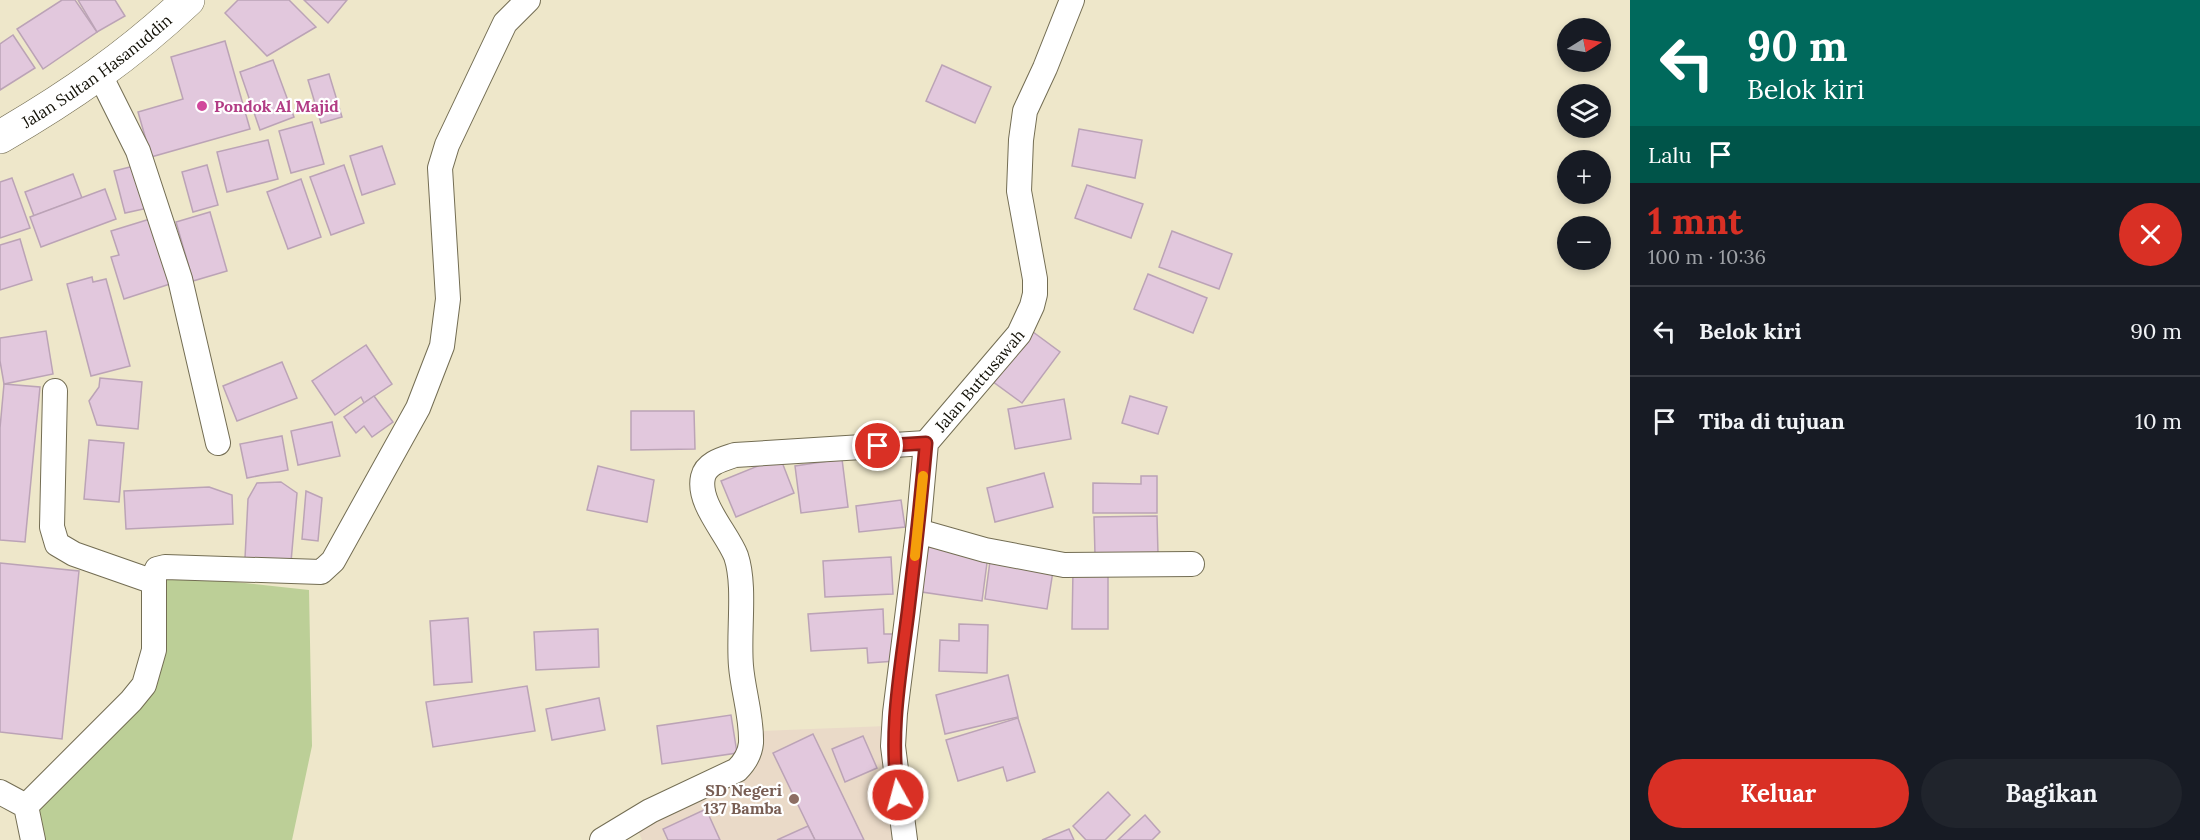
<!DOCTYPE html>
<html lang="id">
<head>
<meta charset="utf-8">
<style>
  :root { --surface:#171b24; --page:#20242c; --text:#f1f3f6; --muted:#9ea1a6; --line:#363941; --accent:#d93025 }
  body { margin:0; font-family:Lora,serif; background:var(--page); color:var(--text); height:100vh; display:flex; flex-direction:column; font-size:22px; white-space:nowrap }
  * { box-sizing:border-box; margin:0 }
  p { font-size:20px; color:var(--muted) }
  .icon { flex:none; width:33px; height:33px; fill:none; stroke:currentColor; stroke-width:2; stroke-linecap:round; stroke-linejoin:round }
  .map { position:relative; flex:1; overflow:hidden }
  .sheet { display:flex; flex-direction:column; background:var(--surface); width:570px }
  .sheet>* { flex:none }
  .top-card { background:#00695c; color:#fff; overflow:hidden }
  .needle { width:39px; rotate:79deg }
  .buttons { position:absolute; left:1557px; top:18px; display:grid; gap:12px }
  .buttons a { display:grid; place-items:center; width:54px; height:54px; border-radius:50%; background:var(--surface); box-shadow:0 3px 9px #0003; font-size:30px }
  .pin { position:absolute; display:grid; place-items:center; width:51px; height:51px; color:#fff; margin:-26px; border:3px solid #fff; border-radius:50%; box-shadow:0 2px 6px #0007 }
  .me { position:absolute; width:66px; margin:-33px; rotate:353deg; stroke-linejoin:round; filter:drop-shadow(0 0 4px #0008) }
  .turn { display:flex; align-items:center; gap:21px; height:126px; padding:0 18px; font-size:27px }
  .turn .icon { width:78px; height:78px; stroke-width:2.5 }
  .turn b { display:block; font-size:42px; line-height:51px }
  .then { display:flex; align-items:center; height:57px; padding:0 18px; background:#0003; gap:12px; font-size:22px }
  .round { display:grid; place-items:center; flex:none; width:63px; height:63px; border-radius:32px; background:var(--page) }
  .headline { display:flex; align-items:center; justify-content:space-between; height:102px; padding:0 18px }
  h1 { font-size:36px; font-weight:700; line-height:45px; color:var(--accent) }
  .button { display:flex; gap:12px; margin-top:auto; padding:12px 18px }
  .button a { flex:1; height:69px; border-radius:36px; background:var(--accent); color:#fff; font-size:24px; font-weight:700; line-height:69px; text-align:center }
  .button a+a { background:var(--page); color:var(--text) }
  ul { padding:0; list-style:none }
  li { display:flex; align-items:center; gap:18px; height:90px; padding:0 18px; border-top:2px solid var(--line) }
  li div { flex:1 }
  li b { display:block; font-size:22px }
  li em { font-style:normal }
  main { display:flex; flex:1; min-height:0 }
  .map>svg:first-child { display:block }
  .education { fill:#eadac8 }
  .green { fill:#bccf97 }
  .building { fill:#e2c8dd; stroke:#bba3b6; stroke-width:1.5 }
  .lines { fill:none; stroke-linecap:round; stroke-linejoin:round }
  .minor-casing { stroke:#736d53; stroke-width:26 }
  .trunk-casing { stroke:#736d53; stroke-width:34 }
  .minor { stroke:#fff; stroke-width:24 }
  .trunk { stroke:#fff; stroke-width:33 }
  .route-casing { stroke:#8d1f18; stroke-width:15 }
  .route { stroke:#d93025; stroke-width:10 }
  .slow { stroke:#f59e0b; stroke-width:10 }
  .hotel-dot { fill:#d1479c; stroke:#fff; stroke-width:2 }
  .education-dot { fill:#8d6e63; stroke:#fff; stroke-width:2 }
  .labels { text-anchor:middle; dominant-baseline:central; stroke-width:4.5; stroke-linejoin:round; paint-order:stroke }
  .street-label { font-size:16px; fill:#110f05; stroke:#fff }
  .hotel-label { font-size:16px; font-weight:bold; fill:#b23c85; stroke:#fff; text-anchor:start }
  .education-label { font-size:16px; font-weight:bold; fill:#785e54; stroke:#fff; text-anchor:end }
</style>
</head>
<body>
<main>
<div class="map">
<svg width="1630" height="840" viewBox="0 0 1630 840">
  <rect width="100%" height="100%" fill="#eee7ca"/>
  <polygon class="education" points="886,726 896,840 642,840 637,828 754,771 760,731"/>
  <polygon class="green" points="163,574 309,590 312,746 292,840 42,840 34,807 139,704"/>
  <g class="building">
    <polygon points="62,0 75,0 97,32 43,69 17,29"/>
    <polygon points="78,0 115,0 125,16 97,32"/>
    <polygon points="238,0 289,0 316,27 267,56 225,13"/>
    <polygon points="304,0 347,0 328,23"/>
    <polygon points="13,35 35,68 0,90 0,44"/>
    <polygon points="225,41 250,129 151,157 138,112 183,99 171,57"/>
    <polygon points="273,60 294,117 260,130 240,72"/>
    <polygon points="942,65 991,87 975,123 926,101"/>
    <polygon points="329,74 342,117 321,123 308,80"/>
    <polygon points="312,122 324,164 291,173 279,131"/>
    <polygon points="1079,129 1142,140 1135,178 1072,166"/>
    <polygon points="268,140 278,179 227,192 217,152"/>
    <polygon points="382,146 395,184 362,195 350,156"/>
    <polygon points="138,165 148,208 125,213 114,171"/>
    <polygon points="207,165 218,205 193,212 182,172"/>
    <polygon points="344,165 364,223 331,235 310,177"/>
    <polygon points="73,174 82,198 34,216 25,192"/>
    <polygon points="12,178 30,228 0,238 0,182"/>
    <polygon points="301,179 321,237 288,249 267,192"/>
    <polygon points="1087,185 1143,204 1131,238 1075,218"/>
    <polygon points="105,189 116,219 41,247 30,217"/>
    <polygon points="210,212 227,271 193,281 176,222"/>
    <polygon points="150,219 170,284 124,299 111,257 119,255 111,231"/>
    <polygon points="1172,231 1232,254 1219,289 1159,267"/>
    <polygon points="20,239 32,280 0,290 0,245"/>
    <polygon points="1148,274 1207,298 1193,333 1134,309"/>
    <polygon points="92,277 93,282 106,279 130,366 91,376 67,284"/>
    <polygon points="1029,329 1060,352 1022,403 992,381"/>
    <polygon points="46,331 53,374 4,384 0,361 0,338"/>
    <polygon points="366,345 392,384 364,403 361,397 335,415 312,381"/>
    <polygon points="282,362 297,398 237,421 223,386"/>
    <polygon points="100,378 142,382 138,429 97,425 89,401 99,387"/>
    <polygon points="4,384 40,387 25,542 0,540 0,428"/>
    <polygon points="374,396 393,422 372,437 364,426 356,433 344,417"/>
    <polygon points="1130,396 1167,407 1158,434 1122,423"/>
    <polygon points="1064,399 1071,439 1015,449 1008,409"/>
    <polygon points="631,411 694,411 695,449 631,450"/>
    <polygon points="332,422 340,456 298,465 291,431"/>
    <polygon points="282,436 288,470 247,478 240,444"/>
    <polygon points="89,440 124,443 119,502 84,499"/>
    <polygon points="780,457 794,493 736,517 721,481"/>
    <polygon points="842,459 848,507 801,513 795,466"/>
    <polygon points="598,466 654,480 647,522 587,510"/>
    <polygon points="1044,473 1053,507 995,522 987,488"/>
    <polygon points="1141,476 1157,476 1157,513 1093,513 1093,483 1141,484"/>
    <polygon points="281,482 297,493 291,562 245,558 248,499 257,483"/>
    <polygon points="209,487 232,495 233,524 126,529 124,491"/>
    <polygon points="306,491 322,498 318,541 302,539"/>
    <polygon points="901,500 905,527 859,532 856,506"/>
    <polygon points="1157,516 1158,554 1095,555 1094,517"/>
    <polygon points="928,547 988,555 982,601 922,592"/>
    <polygon points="891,557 893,594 825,597 823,561"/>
    <polygon points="990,561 1053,571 1047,609 985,599"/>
    <polygon points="0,563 79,571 62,739 0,732"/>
    <polygon points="1073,569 1108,570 1108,629 1072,629"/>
    <polygon points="883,609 884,634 894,634 896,661 868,663 867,648 811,651 808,614"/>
    <polygon points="468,618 472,682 434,685 430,621"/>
    <polygon points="959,624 988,625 987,673 939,671 940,640 959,641"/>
    <polygon points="598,629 599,667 536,670 534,632"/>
    <polygon points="1008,675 1018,717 945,734 936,695"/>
    <polygon points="527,686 535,731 433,747 426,702"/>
    <polygon points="599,698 605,730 552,740 546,709"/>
    <polygon points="731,715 737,753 662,764 657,726"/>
    <polygon points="1018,718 1035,772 1007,781 1003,767 958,781 946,740"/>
    <polygon points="813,734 864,840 815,840 773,753"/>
    <polygon points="863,736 877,768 845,782 832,749"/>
    <polygon points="1108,792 1130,815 1105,840 1086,840 1073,826"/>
    <polygon points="706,809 720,840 668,840 663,829"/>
    <polygon points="1145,815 1160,832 1152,840 1118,840"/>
    <polygon points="808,826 815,840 777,840"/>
    <polygon points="1069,829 1074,840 1042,840"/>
  </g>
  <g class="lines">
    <defs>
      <g id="minor">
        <polyline points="100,75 138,151 180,279 218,443"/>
        <polyline points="55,391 52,527 57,544 74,554 154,582"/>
        <polyline points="918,531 985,550 1064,565 1192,564"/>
        <polyline points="0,792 26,806 33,840"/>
        <polyline points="26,806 131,701 144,685 154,650 154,576 157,569 165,567 321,572 333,561 418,408 442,346 448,299 440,168 447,145 505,23 528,0"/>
        <path d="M602 840 650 811 737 770C745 762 750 754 751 743 752 717 743 691 741 666 738 632 746 586 736 556 727 533 697 503 703 477 706 463 723 459 735 455L926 443"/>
        <path id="s1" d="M905 840 893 746 895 713 918 531 926 443 1019 334 1032 306 1035 294V279L1019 191 1021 140 1025 111 1045 68 1072 0"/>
      </g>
      <g id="trunk">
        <path id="s2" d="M0 137C69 97 130 55 188 0"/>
      </g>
    </defs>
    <use href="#minor" class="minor-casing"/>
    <use href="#trunk" class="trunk-casing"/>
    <use href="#minor" class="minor"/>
    <use href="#trunk" class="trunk"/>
  </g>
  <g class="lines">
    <defs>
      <path id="route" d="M878 446 926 443C921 499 915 556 908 612 900 676 889 731 898 795"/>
    </defs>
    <use href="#route" class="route-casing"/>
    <use href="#route" class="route"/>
    <polyline class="slow" points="915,556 923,476"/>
  </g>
  <circle class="hotel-dot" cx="202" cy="106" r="6"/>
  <circle class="education-dot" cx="794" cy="799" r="6"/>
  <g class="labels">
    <g class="street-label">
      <text stroke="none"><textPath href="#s2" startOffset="117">Jalan Sultan Hasanuddin</textPath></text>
      <text stroke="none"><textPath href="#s1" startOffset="482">Jalan Buttusawah</textPath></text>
    </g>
    <g class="hotel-label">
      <text x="214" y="106">Pondok Al Majid</text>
    </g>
    <g class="education-label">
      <text x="782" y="790">SD Negeri<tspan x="782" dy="18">137 Bamba</tspan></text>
    </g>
  </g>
</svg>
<div class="buttons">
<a><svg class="needle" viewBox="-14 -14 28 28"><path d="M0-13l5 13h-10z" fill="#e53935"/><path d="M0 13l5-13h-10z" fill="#9ea1a6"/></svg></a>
<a><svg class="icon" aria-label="layers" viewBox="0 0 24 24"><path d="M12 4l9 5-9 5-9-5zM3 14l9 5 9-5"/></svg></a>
<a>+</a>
<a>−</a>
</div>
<div class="pin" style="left:878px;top:446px;background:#d93025"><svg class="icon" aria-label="arrive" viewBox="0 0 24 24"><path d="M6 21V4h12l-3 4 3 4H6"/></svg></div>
<svg class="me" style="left:898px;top:795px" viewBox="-20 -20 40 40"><circle r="17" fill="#d93025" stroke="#fff" stroke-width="3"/><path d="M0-11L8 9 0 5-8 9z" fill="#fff"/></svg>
</div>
<section class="sheet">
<div class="top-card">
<div class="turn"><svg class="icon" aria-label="left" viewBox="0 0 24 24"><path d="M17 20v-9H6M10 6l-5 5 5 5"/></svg><div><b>90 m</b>Belok kiri</div></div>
<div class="then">Lalu<svg class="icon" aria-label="arrive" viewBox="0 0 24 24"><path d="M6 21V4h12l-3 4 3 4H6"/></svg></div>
</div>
<div class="headline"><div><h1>1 mnt</h1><p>100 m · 10:36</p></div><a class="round" style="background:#d93025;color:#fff"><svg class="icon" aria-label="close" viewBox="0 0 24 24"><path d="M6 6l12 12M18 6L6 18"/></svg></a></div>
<ul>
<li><svg class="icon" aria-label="left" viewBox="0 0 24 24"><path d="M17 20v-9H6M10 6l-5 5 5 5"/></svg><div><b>Belok kiri</b></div><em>90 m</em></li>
<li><svg class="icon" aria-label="arrive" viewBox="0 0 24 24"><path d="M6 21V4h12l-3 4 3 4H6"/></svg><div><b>Tiba di tujuan</b></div><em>10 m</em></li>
</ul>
<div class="button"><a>Keluar</a><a>Bagikan</a></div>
</section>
</main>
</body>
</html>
